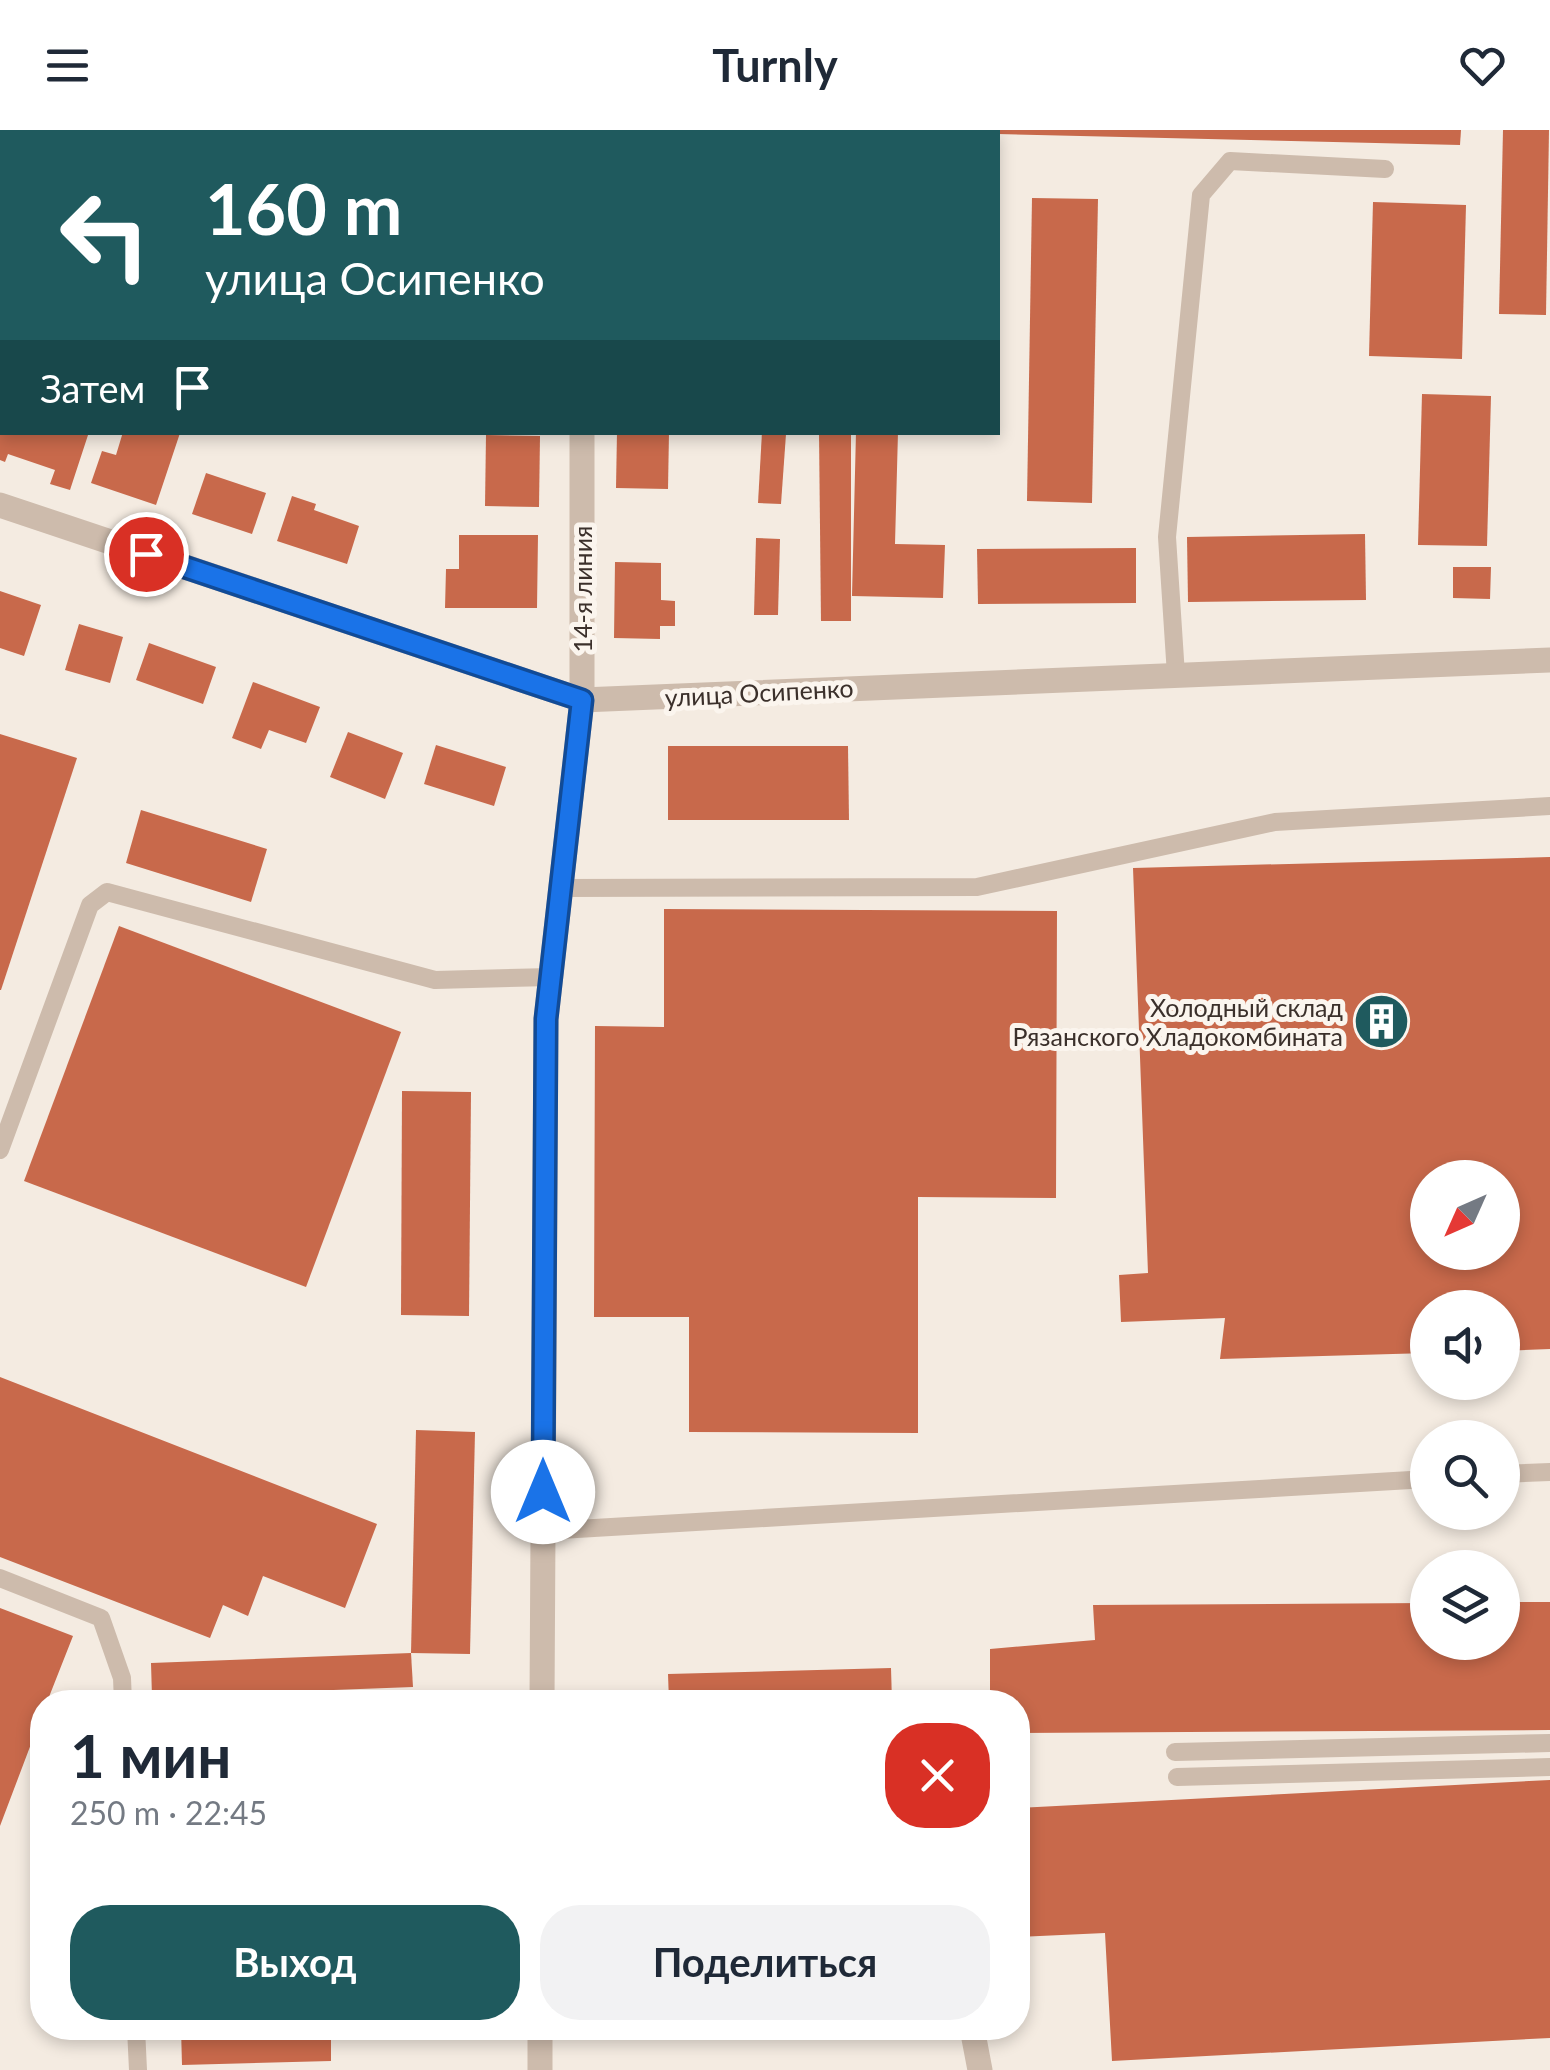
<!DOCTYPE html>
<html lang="ru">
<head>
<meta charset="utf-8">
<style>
  :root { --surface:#fff; --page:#f2f2f3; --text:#1f2937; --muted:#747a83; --accent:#1f5a5e }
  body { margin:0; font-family:Lato,sans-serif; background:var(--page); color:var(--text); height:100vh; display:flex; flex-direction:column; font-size:38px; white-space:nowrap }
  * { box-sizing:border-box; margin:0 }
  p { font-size:32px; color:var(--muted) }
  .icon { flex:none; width:55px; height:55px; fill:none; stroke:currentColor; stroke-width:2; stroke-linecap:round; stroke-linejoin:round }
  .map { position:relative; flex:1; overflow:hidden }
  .side { position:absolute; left:30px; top:1560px; width:1000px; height:350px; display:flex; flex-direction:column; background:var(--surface); border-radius:40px; box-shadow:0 5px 15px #0003 }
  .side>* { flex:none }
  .hud { position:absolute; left:0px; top:0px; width:1000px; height:305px; box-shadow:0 5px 15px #0003; background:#1f5a5e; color:#fff; overflow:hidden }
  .needle { width:65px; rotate:225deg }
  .buttons { position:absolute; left:1410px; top:1030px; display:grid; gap:20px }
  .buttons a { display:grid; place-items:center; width:110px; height:110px; border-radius:50%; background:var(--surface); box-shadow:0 5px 15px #0003; font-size:50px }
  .pin { position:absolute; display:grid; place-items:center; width:85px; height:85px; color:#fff; margin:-42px; border:5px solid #fff; border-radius:50%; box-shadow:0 2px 10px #0007 }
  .me { position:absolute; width:110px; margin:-55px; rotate:0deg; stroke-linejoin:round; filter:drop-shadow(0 0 8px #0008) }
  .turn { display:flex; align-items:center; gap:35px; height:210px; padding:0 40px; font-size:45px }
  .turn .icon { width:130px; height:130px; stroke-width:2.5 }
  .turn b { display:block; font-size:70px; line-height:85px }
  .then { display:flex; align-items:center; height:95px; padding:0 40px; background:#0003; gap:20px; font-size:38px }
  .round { display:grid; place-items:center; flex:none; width:105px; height:105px; border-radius:40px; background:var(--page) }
  .summary { display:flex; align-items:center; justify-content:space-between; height:170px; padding:0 40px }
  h1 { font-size:60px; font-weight:700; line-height:75px }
  .action { display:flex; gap:20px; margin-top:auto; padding:20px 40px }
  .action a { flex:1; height:115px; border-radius:40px; background:var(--accent); color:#fff; font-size:40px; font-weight:700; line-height:115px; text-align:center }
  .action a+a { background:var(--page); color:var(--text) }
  header { display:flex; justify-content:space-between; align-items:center; height:130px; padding:0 40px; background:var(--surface); font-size:45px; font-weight:700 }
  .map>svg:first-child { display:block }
  .building { fill:#c8694b; fill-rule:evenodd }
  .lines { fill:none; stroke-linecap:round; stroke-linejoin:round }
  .lane { stroke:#cdbbac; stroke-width:18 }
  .street { stroke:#cdbbac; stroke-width:25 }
  .route-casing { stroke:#114b97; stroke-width:25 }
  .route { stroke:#1a73e8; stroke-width:18 }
  .labels { text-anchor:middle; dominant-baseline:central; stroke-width:10; stroke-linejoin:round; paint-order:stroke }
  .street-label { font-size:25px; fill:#3b302b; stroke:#fbf5ee }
  .poi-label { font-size:25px; fill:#3b302b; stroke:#fbf5ee; text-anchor:end }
</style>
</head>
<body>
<header><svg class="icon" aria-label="menu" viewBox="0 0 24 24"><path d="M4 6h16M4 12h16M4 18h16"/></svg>Turnly<svg class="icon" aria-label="heart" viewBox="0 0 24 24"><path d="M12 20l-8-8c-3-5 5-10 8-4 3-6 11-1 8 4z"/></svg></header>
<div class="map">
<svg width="1550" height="1940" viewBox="0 0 1550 1940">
  <rect width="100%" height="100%" fill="#f4ebe1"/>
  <g class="building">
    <polygon points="998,0 1461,0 1460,15 998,4"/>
    <polygon points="1503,0 1549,0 1546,185 1499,184"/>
    <polygon points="1032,68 1098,69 1092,373 1027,371"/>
    <polygon points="1373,72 1466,75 1462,229 1369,226"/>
    <polygon points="1422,264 1491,266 1487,416 1418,415"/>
    <polygon points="0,302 89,302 70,360 50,354 55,340 8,324 5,332 0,330"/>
    <polygon points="123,302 180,303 156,375 91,353 102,321 116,325"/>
    <polygon points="617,302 669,302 668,359 616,358"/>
    <polygon points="762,302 786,304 781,374 758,373"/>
    <polygon points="819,302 851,302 851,491 821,491"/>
    <polygon points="856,302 898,302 895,414 945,415 943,468 852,466"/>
    <polygon points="486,305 540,306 539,377 485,376"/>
    <polygon points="206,343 266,363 252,404 192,384"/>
    <polygon points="292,366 316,374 314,380 359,396 347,434 277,411"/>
    <polygon points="1365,404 1366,470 1188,472 1187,407"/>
    <polygon points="459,405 538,405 537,478 445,478 446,439 459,439"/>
    <polygon points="756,408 780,409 778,485 754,485"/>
    <polygon points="1136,418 1136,473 978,474 977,419"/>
    <polygon points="615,432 661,433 661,470 675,471 675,496 660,496 660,509 614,508"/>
    <polygon points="1453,437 1491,437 1490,469 1453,468"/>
    <polygon points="0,461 41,475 24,526 0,518"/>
    <polygon points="79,494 123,507 110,553 65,540"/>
    <polygon points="149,513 216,537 203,574 136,550"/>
    <polygon points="253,552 320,577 306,613 269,600 261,619 232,608"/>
    <polygon points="348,602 403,623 385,669 330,647"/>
    <polygon points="0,604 77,628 1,860 0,860"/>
    <polygon points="436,615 506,637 494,676 424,654"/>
    <polygon points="668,616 848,616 849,690 668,690"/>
    <polygon points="141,680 267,719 251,772 126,733"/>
    <path d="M1550 727V1219L1502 1221V1178H1428V1223L1220 1229 1225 1188 1121 1192 1119 1145 1148 1143 1133 738ZM1428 1048H1502V1122H1428Z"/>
    <polygon points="664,779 1057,781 1056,1068 918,1067 918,1303 689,1302 689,1187 594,1187 595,896 664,897"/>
    <polygon points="119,796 401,902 306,1157 24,1051"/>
    <polygon points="402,961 471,962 469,1186 401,1185"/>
    <polygon points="0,1247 377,1394 345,1478 263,1446 248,1486 223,1475 210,1508 0,1427"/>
    <polygon points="416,1300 475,1302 470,1524 411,1523"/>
    <polygon points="1502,1472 1550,1472 1550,1600 1018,1603 1018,1572 990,1572 990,1519 1095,1510 1093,1475 1428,1473 1428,1512 1502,1512"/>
    <polygon points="0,1478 73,1506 47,1572 42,1572 42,1585 0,1696"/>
    <polygon points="411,1523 413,1557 152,1567 151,1533"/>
    <polygon points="891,1538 892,1572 669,1572 668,1544"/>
    <polygon points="1550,1650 1550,1908 1112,1931 1105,1803 1018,1807 1018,1678"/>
    <polygon points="181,1898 331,1898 331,1931 182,1935"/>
  </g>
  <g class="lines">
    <g class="lane">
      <polyline points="1176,545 1167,407 1201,65 1230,31 1385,39"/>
      <polyline points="561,758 977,757 1275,692 1550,676"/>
      <polyline points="0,1020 90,775 107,762 435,850 551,847"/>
      <polyline points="1502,1344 1550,1342"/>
      <polyline points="543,1401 1428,1349"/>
      <polyline points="0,1448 101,1488 122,1548 123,1572"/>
      <polyline points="1175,1622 1550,1613"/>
      <polyline points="1177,1647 1550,1637"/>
      <polyline points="136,1898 138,1940"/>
    </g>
    <g class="street">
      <polyline points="76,0 83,2"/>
      <polyline points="583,2 583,0"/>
      <polyline points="0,375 582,570 1550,530"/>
      <polyline points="542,1572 546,889 582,570 582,302"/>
      <polyline points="972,1898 980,1940"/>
      <polyline points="540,1940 540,1898"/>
    </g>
  </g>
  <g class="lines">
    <defs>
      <polyline id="route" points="146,424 582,570 546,889 543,1362"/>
    </defs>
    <use href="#route" class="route-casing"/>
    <use href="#route" class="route"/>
  </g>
  <defs>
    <symbol id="building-disc" viewBox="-11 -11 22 22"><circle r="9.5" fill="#1f5a5e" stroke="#fbf5ee"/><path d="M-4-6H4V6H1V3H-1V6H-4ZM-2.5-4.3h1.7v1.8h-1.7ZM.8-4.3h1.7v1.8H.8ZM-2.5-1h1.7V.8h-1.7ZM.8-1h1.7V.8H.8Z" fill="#fff"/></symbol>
  </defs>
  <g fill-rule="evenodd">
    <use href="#building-disc" x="1350" y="860" width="63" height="63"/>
  </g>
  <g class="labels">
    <g class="street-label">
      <text transform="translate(582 459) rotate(-90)">14-я линия</text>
      <text transform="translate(759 562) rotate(-3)">улица Осипенко</text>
    </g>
    <g class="poi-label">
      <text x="1343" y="877">Холодный склад<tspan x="1343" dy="29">Рязанского Хладокомбината</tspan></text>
    </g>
  </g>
</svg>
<div class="buttons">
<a><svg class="needle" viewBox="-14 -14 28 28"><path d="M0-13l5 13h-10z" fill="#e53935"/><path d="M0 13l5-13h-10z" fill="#747a83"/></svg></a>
<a><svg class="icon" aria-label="sound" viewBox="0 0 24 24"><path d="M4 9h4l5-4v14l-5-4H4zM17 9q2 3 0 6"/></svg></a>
<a><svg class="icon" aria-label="search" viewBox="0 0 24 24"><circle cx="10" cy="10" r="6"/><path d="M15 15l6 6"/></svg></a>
<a><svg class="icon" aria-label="layers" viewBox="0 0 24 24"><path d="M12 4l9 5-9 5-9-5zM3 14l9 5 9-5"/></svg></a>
</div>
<div class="pin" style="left:146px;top:424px;background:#d93025"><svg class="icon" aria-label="arrive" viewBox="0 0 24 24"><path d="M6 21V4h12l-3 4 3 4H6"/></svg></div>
<svg class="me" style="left:543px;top:1362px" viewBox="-20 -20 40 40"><circle r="19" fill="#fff"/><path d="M0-13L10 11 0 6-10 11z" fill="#1a73e8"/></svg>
<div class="hud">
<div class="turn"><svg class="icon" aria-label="left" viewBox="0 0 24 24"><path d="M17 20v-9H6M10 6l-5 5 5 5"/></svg><div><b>160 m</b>улица Осипенко</div></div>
<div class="then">Затем<svg class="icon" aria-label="arrive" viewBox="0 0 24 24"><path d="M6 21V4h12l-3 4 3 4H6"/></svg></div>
</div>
<section class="side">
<div class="summary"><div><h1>1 мин</h1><p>250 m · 22:45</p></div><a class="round" style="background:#d93025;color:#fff"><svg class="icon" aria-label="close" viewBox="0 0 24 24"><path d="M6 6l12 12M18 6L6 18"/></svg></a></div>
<div class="action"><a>Выход</a><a>Поделиться</a></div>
</section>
</div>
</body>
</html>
